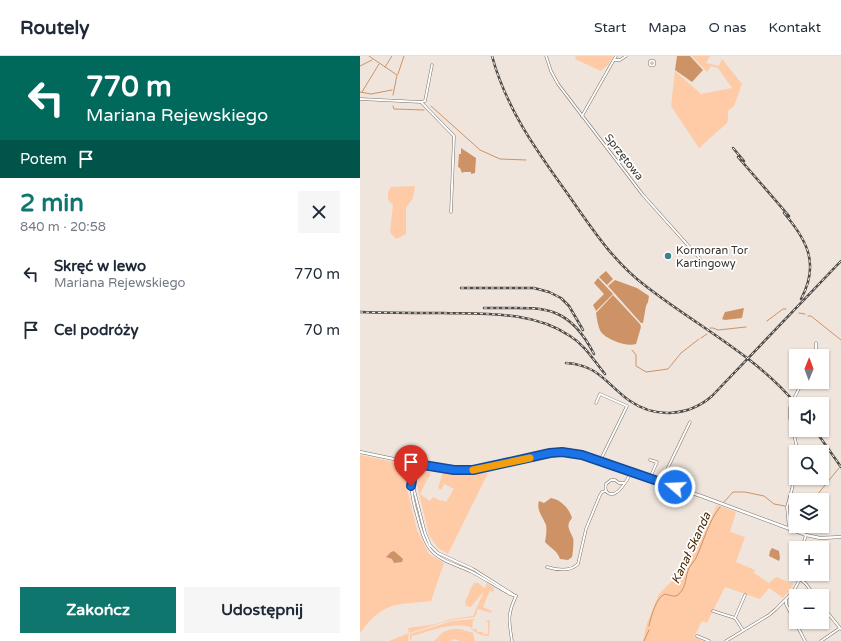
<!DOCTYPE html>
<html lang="pl">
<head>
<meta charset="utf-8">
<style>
  :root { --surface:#fff; --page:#f6f6f7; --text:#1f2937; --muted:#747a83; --line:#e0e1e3; --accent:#0f766e }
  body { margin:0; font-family:"Varela Round",sans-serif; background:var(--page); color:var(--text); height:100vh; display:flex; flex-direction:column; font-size:15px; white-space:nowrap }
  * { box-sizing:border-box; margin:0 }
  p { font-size:13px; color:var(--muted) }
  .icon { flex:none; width:22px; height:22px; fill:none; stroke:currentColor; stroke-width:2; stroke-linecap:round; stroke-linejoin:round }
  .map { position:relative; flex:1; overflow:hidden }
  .sheet { display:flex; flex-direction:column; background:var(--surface); width:360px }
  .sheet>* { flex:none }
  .top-card { background:#00695c; color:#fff; overflow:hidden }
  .needle { width:26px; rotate:1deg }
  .fabs { position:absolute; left:429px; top:293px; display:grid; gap:8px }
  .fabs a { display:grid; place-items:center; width:40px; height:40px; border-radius:0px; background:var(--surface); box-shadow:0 1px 3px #0004; font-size:20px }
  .pin { position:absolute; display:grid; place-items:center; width:34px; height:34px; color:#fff; margin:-41px -17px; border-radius:50% 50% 50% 0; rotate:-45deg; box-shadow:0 0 4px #0007 }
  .pin .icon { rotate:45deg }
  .me { position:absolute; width:44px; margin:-22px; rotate:289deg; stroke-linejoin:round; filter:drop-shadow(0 0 3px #0008) }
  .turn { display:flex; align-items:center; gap:14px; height:84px; padding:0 20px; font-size:18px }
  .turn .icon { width:52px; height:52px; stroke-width:2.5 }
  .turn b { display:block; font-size:28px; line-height:34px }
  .then { display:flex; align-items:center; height:38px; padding:0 20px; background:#0003; gap:8px; font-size:15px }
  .round { display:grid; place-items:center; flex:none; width:42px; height:42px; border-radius:0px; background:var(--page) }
  .summary { display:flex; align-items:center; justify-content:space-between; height:68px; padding:0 20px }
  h1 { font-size:24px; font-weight:700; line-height:30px; color:var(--accent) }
  .cta { display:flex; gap:8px; margin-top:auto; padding:8px 20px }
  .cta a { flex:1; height:46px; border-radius:0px; background:var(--accent); color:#fff; font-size:16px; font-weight:700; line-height:46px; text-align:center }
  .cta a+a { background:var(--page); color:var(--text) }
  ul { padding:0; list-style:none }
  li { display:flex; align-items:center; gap:12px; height:56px; padding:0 20px }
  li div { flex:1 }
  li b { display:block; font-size:15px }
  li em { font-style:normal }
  header { display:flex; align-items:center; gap:24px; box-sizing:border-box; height:56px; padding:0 20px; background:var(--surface); border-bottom:1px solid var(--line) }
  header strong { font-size:19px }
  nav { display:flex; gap:22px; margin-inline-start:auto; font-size:14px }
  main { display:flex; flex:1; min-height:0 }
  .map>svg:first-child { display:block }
  .green { fill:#fecba6 }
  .water { fill:#cd9367 }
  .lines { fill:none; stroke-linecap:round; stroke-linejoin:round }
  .stream { stroke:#cd9367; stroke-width:1 }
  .minor-casing { stroke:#786f68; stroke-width:3 }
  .tertiary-casing { stroke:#786f68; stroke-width:3.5 }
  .minor { stroke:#fff; stroke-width:2 }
  .tertiary { stroke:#fff; stroke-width:2.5 }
  .rail-casing { stroke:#504b47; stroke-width:2.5 }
  .rail { stroke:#fff; stroke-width:1; stroke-dasharray:3; stroke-linecap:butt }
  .route-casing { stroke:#114b97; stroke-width:10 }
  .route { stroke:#1a73e8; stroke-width:7 }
  .slow { stroke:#f59e0b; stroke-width:7 }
  .poi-dot { fill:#3b828c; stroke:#fff; stroke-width:1.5 }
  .labels { text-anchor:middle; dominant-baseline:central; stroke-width:3.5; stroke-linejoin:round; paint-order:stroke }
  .street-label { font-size:11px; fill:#35312e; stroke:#fff }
  .poi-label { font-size:11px; fill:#35312e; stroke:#fff; text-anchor:start }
  .water-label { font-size:12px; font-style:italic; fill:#4b2501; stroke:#fff }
</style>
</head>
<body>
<header>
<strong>Routely</strong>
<nav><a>Start</a><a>Mapa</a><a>O nas</a><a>Kontakt</a></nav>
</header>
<main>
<section class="sheet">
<div class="top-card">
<div class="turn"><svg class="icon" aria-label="left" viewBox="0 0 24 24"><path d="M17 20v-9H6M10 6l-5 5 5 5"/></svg><div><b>770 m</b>Mariana Rejewskiego</div></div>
<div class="then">Potem<svg class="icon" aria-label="arrive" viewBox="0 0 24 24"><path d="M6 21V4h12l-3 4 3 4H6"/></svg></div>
</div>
<div class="summary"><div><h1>2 min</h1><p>840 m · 20:58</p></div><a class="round"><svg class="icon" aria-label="close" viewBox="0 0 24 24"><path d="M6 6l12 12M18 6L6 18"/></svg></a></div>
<ul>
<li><svg class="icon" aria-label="left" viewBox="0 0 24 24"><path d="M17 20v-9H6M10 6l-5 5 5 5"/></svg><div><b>Skręć w lewo</b><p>Mariana Rejewskiego</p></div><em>770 m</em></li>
<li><svg class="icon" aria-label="arrive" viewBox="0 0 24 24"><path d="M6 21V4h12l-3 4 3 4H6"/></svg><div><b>Cel podróży</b></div><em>70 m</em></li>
</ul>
<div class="cta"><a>Zakończ</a><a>Udostępnij</a></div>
</section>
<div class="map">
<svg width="481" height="585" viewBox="0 0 481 585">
  <rect width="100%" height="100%" fill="#efe5dd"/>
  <g class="green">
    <polygon points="216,0 253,0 249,8 241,15 215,3"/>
    <polygon points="332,0 350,0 346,7 359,10 362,3 382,28 374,50 368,55 368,64 367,67 339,92 311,50 315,15 341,38 372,32 358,12 351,10 347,16"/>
    <polygon points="55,130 53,142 46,152 46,178 36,183 30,176 33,149 28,144 28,136 31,131"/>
    <path d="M0 399 38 407 49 412 47 432 57 474 69 498 84 507 71 545C35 549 24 545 0 577Z"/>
    <polygon points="61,414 71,416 60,438 70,445 73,441 81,445 82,444 86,446 94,433 84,428 81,434 78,432 83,416 110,418 128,417 88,498 78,492 69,479 57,429"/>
    <polygon points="357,449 376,456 370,476 385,481 376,506 395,514 394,517 409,527 416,521 434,528 423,542 409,532 400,543 365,531 347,567 342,565 334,581 343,585 283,585 286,570 299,538 322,515 342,481"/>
    <polygon points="114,527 118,527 125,532 127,527 134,532 133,537 130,534 123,551 132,555 131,557 118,553 115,561 91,564 49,577 48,585 29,585 49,577 48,572 76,568 91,563 113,560 124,535 111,551 106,550 105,546 111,532"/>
    <path d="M115 563 114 564H113L112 573H117V576H123V578H128V566H126L128 564 130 565 129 580C122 580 114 577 110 571 91 566 71 575 52 580L51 585H50V578L92 565Z"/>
    <polygon points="92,573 100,573 113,577 115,585 100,585 94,583 90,585 74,585 83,576"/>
  </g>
  <g class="water">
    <polygon points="317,0 330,0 343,14 332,26 315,14"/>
    <polygon points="101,92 116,102 115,117 111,118 111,116 104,116 102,117 100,112 98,111 99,98 101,98"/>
    <polygon points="246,215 253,223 247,229 239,221"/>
    <polygon points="238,222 253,238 236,255 233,249 244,238 234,227"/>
    <polygon points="255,224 277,232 289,240 288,246 286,250 283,267 281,267 248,230"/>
    <path d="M253 239 280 268 281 271 276 288C267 291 247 284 241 276 238 271 237 263 236 257Z"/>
    <polygon points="384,252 382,262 365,264 362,263 365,256"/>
    <path d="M191 442C201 444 209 452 212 462 205 470 210 474 213 482 214 485 213 497 212 501L208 504 200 503C197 494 191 493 185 486 186 480 187 475 186 469 183 461 176 454 179 445L184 447Z"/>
    <polygon points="412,492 419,495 420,502 419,505 409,500 410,495"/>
    <polygon points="34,495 43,503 42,506 34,507 32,503 26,501 31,496"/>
  </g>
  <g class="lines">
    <g class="stream">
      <polyline points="9,0 37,19 33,39"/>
      <polyline points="0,10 12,4"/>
      <polyline points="25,11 32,0"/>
      <polyline points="38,18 44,0"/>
      <polyline points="0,36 11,38 32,34"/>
      <polyline points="2,36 19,8"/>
      <polyline points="33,50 34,53 64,54"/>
      <polyline points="71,50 120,94 140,103 166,104"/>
      <polyline points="439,257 445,258"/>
      <polyline points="448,260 451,260 481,284"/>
      <polyline points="407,265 423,253 426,253"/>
      <polyline points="350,272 353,272 358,274 386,271"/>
      <polyline points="341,282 347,278"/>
      <polyline points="272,294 276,299 276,310 286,316 308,313 321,297 339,283"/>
      <polyline points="453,444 479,412"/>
      <polyline points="364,446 373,436 385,436 404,440 414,448 425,450"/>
      <polyline points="429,451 436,452"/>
      <path d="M289 570C291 561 296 541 305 538 310 539 315 542 319 538 327 530 325 521 329 512 331 509 334 505 336 502 344 485 348 466 360 451"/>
      <polyline points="284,585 289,574"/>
    </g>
    <defs>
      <g id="minor">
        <polyline points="186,0 191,15 198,28 214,49 283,139 342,205"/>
        <polyline points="254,4 260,4 266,0"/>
        <circle cx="292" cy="7" r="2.5"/>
        <polyline points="0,43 61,46 94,80 91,156"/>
        <polyline points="61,46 65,45 72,9"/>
        <polyline points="222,60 256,0"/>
        <polyline points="454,300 456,294 456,287"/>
        <polyline points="236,347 240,338 267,350 240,405"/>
        <path d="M437 396C437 381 427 365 430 352 430 348 440 332 442 326"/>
        <polyline points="290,404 297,406 290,422"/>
        <path d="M57 408C49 423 51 436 55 452 59 465 61 479 68 490 77 505 98 509 112 516 125 523 137 531 150 538L156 540"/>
        <polyline points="57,409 54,434 65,477 70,489 78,497 113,513 154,539"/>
        <polyline points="301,426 330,366"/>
        <path d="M264 427H259L255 424H251L246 428C245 432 245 435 248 437 257 443 268 423 271 416"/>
        <polyline points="429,473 427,451 432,433 436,409"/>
        <polyline points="442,492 446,479"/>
        <path d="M187 511C197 514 210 516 218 508L226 473 240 439 242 436 246 435"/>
        <polyline points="440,523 446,528 455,540"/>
        <polyline points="426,544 426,548 445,585"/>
        <polyline points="462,550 481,573"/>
        <polyline points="353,555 375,562 383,574"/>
        <polyline points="375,562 385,539"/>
        <polyline points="337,580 349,585"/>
        <path d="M152 585C149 565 147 559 156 540"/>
        <polyline points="366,585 409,559 416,553 433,536 440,523 441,518"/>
        <polyline points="461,585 480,572"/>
      </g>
      <polyline id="tertiary" points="0,396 82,413 101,415 126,412 197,396 213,397 341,440 446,479 460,482 481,481"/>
    </defs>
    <use href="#minor" class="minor-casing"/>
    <use href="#tertiary" class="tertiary-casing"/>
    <use href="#minor" class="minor"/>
    <use href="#tertiary" class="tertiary"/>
    <defs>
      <g id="rail">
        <path d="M132 0C146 52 176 94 207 137 231 171 253 206 287 231 337 270 395 299 436 348"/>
        <polyline points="373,92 384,105"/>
        <polyline points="378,101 429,160"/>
        <path d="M424 157C447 184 460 208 441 243"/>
        <polyline points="101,232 174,232 189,236 201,242 209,250 223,274"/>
        <path d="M124 252C177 253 206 243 234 298"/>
        <path d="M0 256C28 257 55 257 83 257 125 258 173 255 210 280 225 289 234 305 245 318"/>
        <path d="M206 307C239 309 246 328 270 345 296 363 329 360 352 340L481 205"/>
        <polyline points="455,374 481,411"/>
      </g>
    </defs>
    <use href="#rail" class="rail-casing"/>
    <use href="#rail" class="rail"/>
  </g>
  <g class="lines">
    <defs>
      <polyline id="route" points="51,430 54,413 57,408 94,414 113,414 190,397 202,396 222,399 315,431"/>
    </defs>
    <use href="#route" class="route-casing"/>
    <use href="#route" class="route"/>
    <polyline class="slow" points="113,414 170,402"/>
  </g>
  <circle class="poi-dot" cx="308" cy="200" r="4"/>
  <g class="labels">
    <g class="street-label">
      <text transform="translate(264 101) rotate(52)">Sprzętowa</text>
    </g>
    <g class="poi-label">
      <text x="316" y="194">Kormoran Tor<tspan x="316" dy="13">Kartingowy</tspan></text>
    </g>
    <g class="water-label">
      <text transform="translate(331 492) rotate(-65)">Kanał Skanda</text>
    </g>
  </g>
</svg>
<div class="fabs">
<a><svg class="needle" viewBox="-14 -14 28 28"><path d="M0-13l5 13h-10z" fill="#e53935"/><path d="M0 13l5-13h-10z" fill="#747a83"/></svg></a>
<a><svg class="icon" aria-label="sound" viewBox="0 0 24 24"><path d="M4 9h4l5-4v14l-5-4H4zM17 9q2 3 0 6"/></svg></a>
<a><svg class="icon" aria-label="search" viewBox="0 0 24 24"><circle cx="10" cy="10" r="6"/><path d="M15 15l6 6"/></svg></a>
<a><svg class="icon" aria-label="layers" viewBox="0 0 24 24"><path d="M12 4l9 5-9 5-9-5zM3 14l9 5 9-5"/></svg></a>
<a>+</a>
<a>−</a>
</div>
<div class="pin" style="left:51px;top:430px;background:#d93025"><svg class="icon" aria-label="arrive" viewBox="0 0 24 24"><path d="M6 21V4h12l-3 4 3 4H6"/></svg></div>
<svg class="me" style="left:315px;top:431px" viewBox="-20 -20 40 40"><circle r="17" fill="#1a73e8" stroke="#fff" stroke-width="3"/><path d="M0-11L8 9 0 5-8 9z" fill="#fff"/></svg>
</div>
</main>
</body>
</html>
